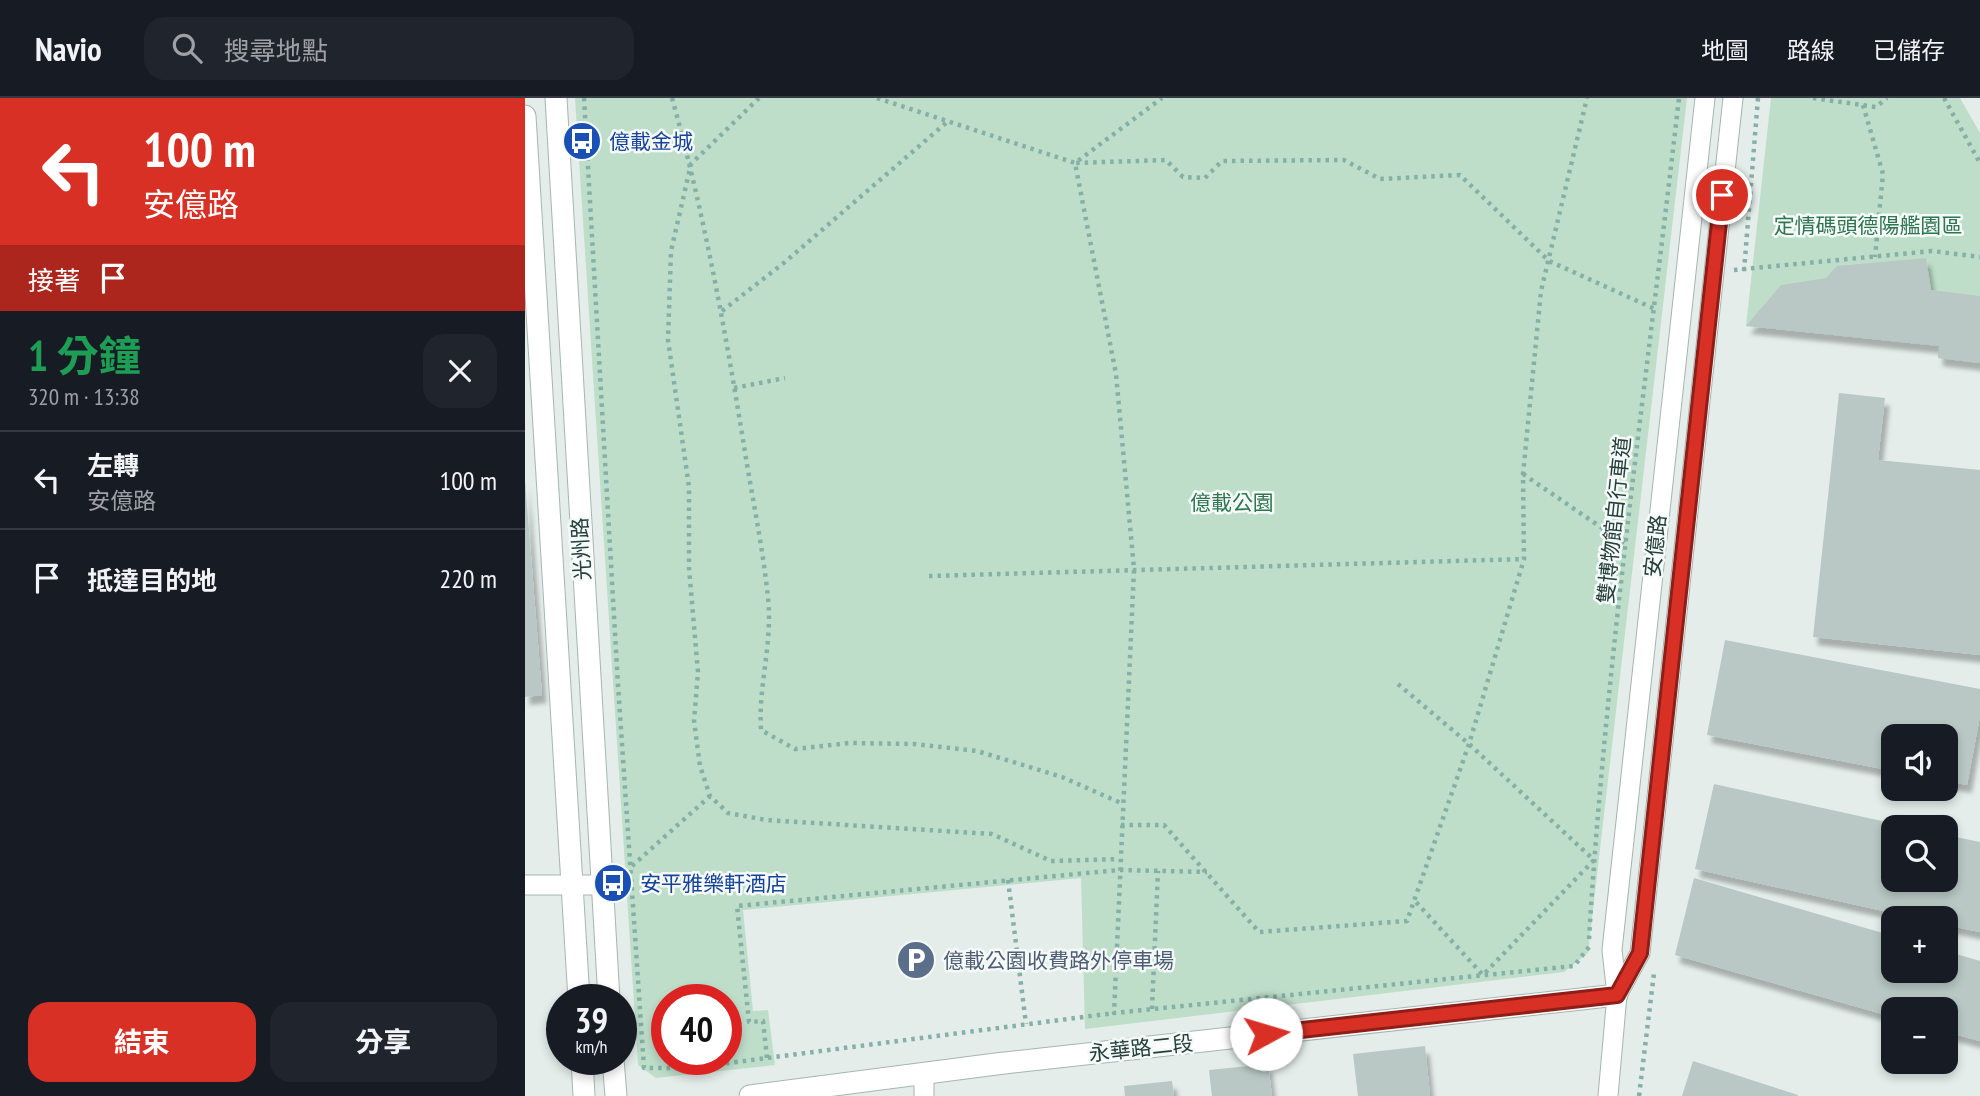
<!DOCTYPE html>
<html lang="zh-TW">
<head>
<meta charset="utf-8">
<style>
  :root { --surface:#171b24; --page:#20242c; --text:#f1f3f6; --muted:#9ea1a6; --line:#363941; --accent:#d93025 }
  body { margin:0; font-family:"PT Sans Narrow","Noto Sans TC",sans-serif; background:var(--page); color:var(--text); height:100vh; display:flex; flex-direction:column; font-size:26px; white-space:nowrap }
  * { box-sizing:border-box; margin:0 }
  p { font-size:23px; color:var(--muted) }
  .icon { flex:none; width:38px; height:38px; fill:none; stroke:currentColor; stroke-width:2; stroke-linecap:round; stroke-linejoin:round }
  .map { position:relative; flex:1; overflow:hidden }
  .panel { display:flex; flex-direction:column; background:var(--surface); width:525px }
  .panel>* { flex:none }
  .banner { background:#d93025; color:#fff; overflow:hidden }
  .tools { position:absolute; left:1356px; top:626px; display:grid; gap:14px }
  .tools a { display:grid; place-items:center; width:77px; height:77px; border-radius:14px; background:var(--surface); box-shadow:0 4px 10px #0003; font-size:35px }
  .speed { position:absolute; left:21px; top:886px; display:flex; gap:14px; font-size:35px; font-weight:700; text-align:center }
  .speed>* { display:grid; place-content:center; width:91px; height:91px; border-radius:50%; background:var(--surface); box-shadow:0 4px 10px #0003; line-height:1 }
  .speed small { font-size:18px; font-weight:400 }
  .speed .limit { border:10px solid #d22; background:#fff; color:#111 }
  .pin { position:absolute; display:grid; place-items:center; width:60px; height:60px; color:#fff; margin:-30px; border:4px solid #fff; border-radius:50%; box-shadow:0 2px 7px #0007 }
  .me { position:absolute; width:77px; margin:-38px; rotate:84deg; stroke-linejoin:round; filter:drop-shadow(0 0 5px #0008) }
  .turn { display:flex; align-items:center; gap:24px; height:147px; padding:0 28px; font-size:32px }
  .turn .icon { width:91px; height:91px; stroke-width:2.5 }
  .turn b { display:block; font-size:49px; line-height:60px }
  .then { display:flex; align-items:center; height:66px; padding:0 28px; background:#0003; gap:14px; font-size:26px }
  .round { display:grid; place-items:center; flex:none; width:74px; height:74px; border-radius:21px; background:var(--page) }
  .head { display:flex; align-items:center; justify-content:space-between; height:119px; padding:0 28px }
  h1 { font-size:42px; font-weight:700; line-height:52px; color:#1e9e55 }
  .primary-button { display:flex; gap:14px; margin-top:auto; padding:14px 28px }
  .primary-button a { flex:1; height:80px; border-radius:21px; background:var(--accent); color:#fff; font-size:28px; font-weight:700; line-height:80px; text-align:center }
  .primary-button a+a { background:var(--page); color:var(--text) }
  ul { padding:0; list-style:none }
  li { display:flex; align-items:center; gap:21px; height:98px; padding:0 28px; border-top:2px solid var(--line) }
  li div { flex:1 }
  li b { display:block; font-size:26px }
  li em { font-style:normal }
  header { display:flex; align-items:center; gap:42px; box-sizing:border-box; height:98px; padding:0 35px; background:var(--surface); border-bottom:2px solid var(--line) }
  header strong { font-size:33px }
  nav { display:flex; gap:38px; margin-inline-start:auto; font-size:24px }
  .search { width:490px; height:63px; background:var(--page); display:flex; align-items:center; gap:18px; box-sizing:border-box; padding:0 24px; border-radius:21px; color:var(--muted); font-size:26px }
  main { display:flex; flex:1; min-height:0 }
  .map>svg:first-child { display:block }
  .green { fill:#bedeca; fill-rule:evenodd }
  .building { fill:#b9c8c4; filter:url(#shadow) }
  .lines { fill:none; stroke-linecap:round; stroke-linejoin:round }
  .minor-casing { stroke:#a7b5b2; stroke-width:21 }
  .tertiary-casing { stroke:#a7b5b2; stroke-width:23 }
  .path { stroke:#85b0a7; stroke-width:4.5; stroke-dasharray:3.5 5; stroke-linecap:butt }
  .minor { stroke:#fff; stroke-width:19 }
  .tertiary { stroke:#fff; stroke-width:21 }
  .route-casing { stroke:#8d1f18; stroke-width:18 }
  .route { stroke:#d93025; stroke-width:12 }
  .labels { text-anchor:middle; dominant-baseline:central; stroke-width:5; stroke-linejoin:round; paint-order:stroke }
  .transit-label { font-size:21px; fill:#164399; stroke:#f5faf8; text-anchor:start }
  .park-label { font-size:21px; fill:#2f7551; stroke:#f5faf8 }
  .street-label { font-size:21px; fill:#243f3a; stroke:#f5faf8 }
  .service-label { font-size:21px; fill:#4e5e75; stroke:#f5faf8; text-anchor:start }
</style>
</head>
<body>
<header>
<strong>Navio</strong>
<div class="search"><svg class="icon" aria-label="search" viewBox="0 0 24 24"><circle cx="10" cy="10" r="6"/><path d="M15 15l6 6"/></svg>搜尋地點</div>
<nav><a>地圖</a><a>路線</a><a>已儲存</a></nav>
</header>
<main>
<section class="panel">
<div class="banner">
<div class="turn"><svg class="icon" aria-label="left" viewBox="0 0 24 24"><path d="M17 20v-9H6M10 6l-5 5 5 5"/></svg><div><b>100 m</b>安億路</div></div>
<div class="then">接著<svg class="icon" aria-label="arrive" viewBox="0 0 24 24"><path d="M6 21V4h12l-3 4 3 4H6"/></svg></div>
</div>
<div class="head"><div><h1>1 分鐘</h1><p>320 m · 13:38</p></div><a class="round"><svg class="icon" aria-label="close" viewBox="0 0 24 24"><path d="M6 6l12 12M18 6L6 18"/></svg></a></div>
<ul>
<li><svg class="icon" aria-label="left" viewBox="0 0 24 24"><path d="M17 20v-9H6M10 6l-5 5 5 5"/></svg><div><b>左轉</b><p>安億路</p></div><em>100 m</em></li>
<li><svg class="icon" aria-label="arrive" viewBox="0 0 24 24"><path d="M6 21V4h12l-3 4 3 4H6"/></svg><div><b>抵達目的地</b></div><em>220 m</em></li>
</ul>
<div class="primary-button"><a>結束</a><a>分享</a></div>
</section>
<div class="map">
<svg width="1455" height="998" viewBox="0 0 1455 998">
  <defs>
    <filter id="shadow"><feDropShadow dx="4.5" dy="8" stdDeviation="2" flood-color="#0004"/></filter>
  </defs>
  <rect width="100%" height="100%" fill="#e4edea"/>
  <g class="green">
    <path d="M50 0H1162L1063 855 1039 874 560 931 556 780 218 812 228 913 243 912 250 967 131 980 113 967ZM142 901H201V961H142Z"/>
    <polygon points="1246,0 1435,0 1455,35 1455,265 1413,260 1413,248 1221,228"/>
  </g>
  <g class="building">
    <polygon points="1401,160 1406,192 1455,198 1455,265 1413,260 1414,248 1221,228 1256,187 1301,180 1312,168"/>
    <polygon points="1314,295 1360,300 1353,362 1455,372 1455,557 1288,539"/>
    <polygon points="0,382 17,597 0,599"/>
    <polygon points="1200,542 1455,591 1455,618 1442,687 1421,683 1421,639 1368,639 1368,673 1182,637"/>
    <polygon points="1189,686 1384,729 1368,730 1368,782 1421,782 1421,737 1455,744 1455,834 1421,827 1421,821 1394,821 1170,771"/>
    <polygon points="1169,780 1368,838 1368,873 1421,873 1421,853 1455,863 1455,943 1421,934 1421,912 1368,912 1368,919 1150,857"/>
    <polygon points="900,948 905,998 833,998 828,956"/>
    <polygon points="1168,963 1273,997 1273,998 1157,998"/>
    <polygon points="743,966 747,998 687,998 684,972"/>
    <polygon points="647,983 649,998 600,998 599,988"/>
  </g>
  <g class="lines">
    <defs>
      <g id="minor">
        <polyline points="0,787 75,787"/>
        <polyline points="1092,897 1115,855 1208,0"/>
        <polyline points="399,998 399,977"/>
        <polyline points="1083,998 1092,897 1087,852 1180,0"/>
      </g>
      <g id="tertiary">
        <polyline points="31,0 84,901"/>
        <polyline points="0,18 54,901"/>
        <polyline points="57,961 59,998"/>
        <polyline points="88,961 91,998"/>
        <polyline points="225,998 471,966 1092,897"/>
      </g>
    </defs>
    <use href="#minor" class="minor-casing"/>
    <use href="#tertiary" class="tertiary-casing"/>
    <g class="path">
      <polyline points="59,0 93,587 119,970 165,970 589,915"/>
      <path d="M147 0C179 115 200 231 219 348 227 399 238 450 243 500 248 545 233 588 236 632L270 651 324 645 389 646 452 653 537 679 596 705"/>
      <polyline points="234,0 166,66 146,153 143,242 164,389 164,470 173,574 169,623 175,668 185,698 203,715 241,722 467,736 526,763 594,761"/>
      <polyline points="352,0 550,65 637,0"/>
      <polyline points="1288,0 1351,9 1362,0"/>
      <polyline points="1419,0 1455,65"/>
      <polyline points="1338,7 1358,76 1350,159"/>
      <polyline points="1209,172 1407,153 1455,159"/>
      <polyline points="1219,173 1233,0"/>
      <polyline points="197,213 260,164 422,24"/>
      <polyline points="209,290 260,280"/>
      <polyline points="998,376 1102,447"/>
      <polyline points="404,478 999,461"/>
      <polyline points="873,586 944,646 1069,762 958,877 890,803"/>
      <polyline points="596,727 639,727 734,834 882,823 944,646 999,461 998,376 1016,193 1062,0"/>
      <polyline points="107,768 185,698"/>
      <polyline points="483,782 501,926"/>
      <path d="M1064 841C1081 560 1122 280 1154 0"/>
      <polyline points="1064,849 1049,868 589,915 609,471 591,276 550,65 641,62 658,79 680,80 697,63 819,62 855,81 935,77 1024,163 1130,211"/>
      <polyline points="627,911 633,773"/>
      <polyline points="242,960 238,923 224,924 212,808 594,772 682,774"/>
      <polyline points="1114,998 1129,875"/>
    </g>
    <use href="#minor" class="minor"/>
    <use href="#tertiary" class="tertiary"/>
  </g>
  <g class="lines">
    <defs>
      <polyline id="route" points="741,936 1092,897 1115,855 1197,97"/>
    </defs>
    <use href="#route" class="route-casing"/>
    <use href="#route" class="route"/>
  </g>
  <defs>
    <symbol id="bus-disc" viewBox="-11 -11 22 22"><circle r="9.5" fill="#1a4fb4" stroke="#f5faf8"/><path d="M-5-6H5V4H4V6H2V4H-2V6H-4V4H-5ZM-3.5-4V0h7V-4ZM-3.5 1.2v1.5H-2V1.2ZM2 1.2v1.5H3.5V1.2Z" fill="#fff"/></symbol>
    <symbol id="parking-disc" viewBox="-11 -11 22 22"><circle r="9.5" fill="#5c6f8a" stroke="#f5faf8"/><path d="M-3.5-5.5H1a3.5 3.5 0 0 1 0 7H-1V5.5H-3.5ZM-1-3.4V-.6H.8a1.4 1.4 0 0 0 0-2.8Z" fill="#fff"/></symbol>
  </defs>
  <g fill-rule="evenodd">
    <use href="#bus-disc" x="35" y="21" width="44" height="44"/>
    <use href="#bus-disc" x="66" y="763" width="44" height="44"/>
    <use href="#parking-disc" x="369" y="840" width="44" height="44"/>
  </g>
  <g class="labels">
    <g class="transit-label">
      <text x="84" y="43">億載金城</text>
      <text x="115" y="785">安平雅樂軒酒店</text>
    </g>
    <g class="park-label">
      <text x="1343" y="127">定情碼頭德陽艦園區</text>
      <text x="707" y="404">億載公園</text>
    </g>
    <g class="street-label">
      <text transform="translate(1089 422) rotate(-84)">雙博物館自行車道</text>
      <text transform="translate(1130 448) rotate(-84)">安億路</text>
      <text transform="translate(56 451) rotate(-93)">光州路</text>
      <text transform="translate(616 950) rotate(-6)">永華路二段</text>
    </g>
    <g class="service-label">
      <text x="418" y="862">億載公園收費路外停車場</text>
    </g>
  </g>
</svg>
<div class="tools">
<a><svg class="icon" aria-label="sound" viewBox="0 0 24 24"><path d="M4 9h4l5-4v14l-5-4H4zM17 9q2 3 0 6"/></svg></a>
<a><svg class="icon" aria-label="search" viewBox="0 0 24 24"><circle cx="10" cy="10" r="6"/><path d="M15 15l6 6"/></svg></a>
<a>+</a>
<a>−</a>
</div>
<div class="speed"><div>39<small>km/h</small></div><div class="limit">40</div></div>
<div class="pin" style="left:1197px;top:97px;background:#d93025"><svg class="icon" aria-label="arrive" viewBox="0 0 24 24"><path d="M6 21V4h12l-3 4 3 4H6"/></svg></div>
<svg class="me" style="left:741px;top:936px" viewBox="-20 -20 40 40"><circle r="19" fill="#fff"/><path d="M0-13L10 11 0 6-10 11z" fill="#d93025"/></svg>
</div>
</main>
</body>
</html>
